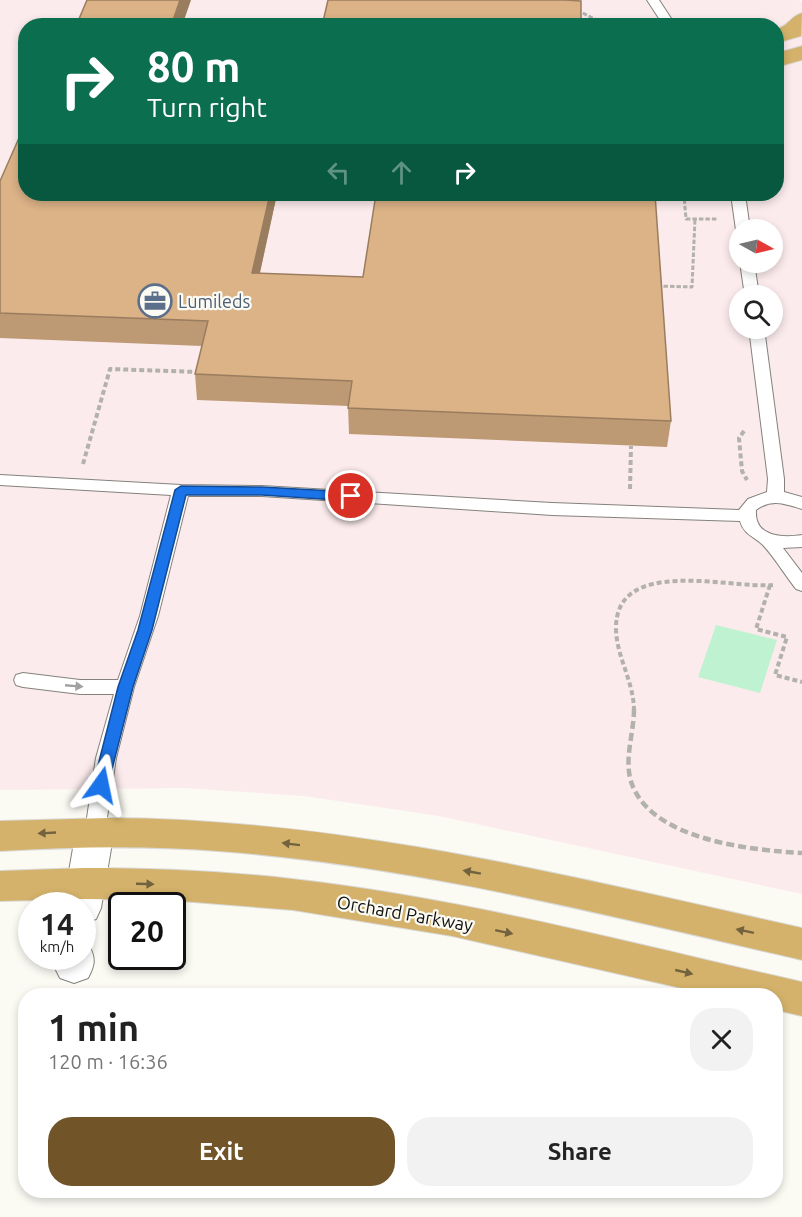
<!DOCTYPE html>
<html lang="en">
<head>
<meta charset="utf-8">
<style>
  :root { --surface:#fff; --page:#f2f2f2; --text:#222; --muted:#767676; --accent:#715528 }
  body { margin:0; font-family:Ubuntu,sans-serif; background:var(--page); color:var(--text); height:100vh; display:flex; flex-direction:column; font-size:22px; white-space:nowrap }
  * { box-sizing:border-box; margin:0 }
  p { font-size:20px; color:var(--muted) }
  .icon { flex:none; width:33px; height:33px; fill:none; stroke:currentColor; stroke-width:2; stroke-linecap:round; stroke-linejoin:round }
  .map { position:relative; flex:1; overflow:hidden }
  .drawer { position:absolute; left:18px; top:988px; width:765px; height:210px; display:flex; flex-direction:column; background:var(--surface); border-radius:24px; box-shadow:0 3px 9px #0003 }
  .drawer>* { flex:none }
  .banner { position:absolute; left:18px; top:18px; width:766px; height:183px; border-radius:24px; box-shadow:0 3px 9px #0003; background:#0b6e4f; color:#fff; overflow:hidden }
  .needle { width:39px; rotate:98deg }
  .tools { position:absolute; left:729px; top:219px; display:grid; gap:12px }
  .tools a { display:grid; place-items:center; width:54px; height:54px; border-radius:50%; background:var(--surface); box-shadow:0 3px 9px #0003; font-size:30px }
  .speed { position:absolute; left:18px; top:892px; display:flex; gap:12px; font-size:30px; font-weight:700; text-align:center }
  .speed>* { display:grid; place-content:center; width:78px; height:78px; border-radius:50%; background:var(--surface); box-shadow:0 3px 9px #0003; line-height:1 }
  .speed small { font-size:15px; font-weight:400 }
  .speed .limit { border:3px solid #111; border-radius:9px; background:#fff; color:#111 }
  .pin { position:absolute; display:grid; place-items:center; width:51px; height:51px; color:#fff; margin:-26px; border:3px solid #fff; border-radius:50%; box-shadow:0 2px 6px #0007 }
  .me { position:absolute; width:66px; margin:-33px; rotate:12deg; stroke-linejoin:round; filter:drop-shadow(0 0 4px #0008) }
  .turn { display:flex; align-items:center; gap:21px; height:126px; padding:0 30px; font-size:27px }
  .turn .icon { width:78px; height:78px; stroke-width:2.5 }
  .turn b { display:block; font-size:42px; line-height:51px }
  .lanes { display:flex; align-items:center; height:57px; padding:0 30px; background:#0003; justify-content:center; gap:30px; direction:ltr }
  .lanes .off { opacity:.35 }
  .round { display:grid; place-items:center; flex:none; width:63px; height:63px; border-radius:24px; background:var(--page) }
  .headline { display:flex; align-items:center; justify-content:space-between; height:102px; padding:0 30px }
  h1 { font-size:36px; font-weight:700; line-height:45px }
  .button { display:flex; gap:12px; margin-top:auto; padding:12px 30px }
  .button a { flex:1; height:69px; border-radius:24px; background:var(--accent); color:#fff; font-size:24px; font-weight:700; line-height:69px; text-align:center }
  .button a+a { background:var(--page); color:var(--text) }
  .map>svg:first-child { display:block }
  .commercial { fill:#fcebed; fill-rule:evenodd }
  .green { fill:#bff2d1 }
  .lines { fill:none; stroke-linecap:round; stroke-linejoin:round }
  .service-casing { stroke:#83827c; stroke-width:2 }
  .minor-casing { stroke:#83827c; stroke-width:2 }
  .primary-casing { stroke:#d9d9d9; stroke-width:2 }
  .path-far2 { stroke:#b2b1ac; stroke-width:3; stroke-dasharray:4.5 2; stroke-linecap:butt }
  .path-far1 { stroke:#b2b1ac; stroke-width:4; stroke-dasharray:5 3; stroke-linecap:butt }
  .path { stroke:#b2b1ac; stroke-width:4.5; stroke-dasharray:8 4; stroke-linecap:butt }
  .service { fill:#fff; fill-rule:evenodd }
  .minor { fill:#fff; fill-rule:evenodd }
  .primary { fill:#d4b26b; fill-rule:evenodd }
  .wall { fill:#bd9974 }
  .shaded-wall { fill:#9a7d5e }
  .building { fill:#dcb287; stroke:#9a7d5e; stroke-width:1.5 }
  .oneway { fill:#a0a09f }
  .oneway2 { fill:#72623d }
  .route { fill:#1a73e8; stroke:#114b97; stroke-width:1.5 }
  .labels { text-anchor:middle; dominant-baseline:central; stroke-width:4.5; stroke-linejoin:round; paint-order:stroke }
  .service-label { font-size:18px; fill:#4e5e75; stroke:#fbfaf3; text-anchor:start }
  .street-label { font-size:18px; fill:#11110f; stroke:#fbfaf3 }
</style>
</head>
<body>
<div class="map">
<svg width="802" height="1217" viewBox="0 0 802 1217">
  <rect width="100%" height="100%" fill="#fbfaf3"/>
  <path class="commercial" d="M0 0H798L802 2V894L439 816 304 796 185 788 0 790ZM26 26H777V194H26ZM740 230H772V262H740ZM740 296H772V328H740Z"/>
  <polygon class="green" points="716,625 777,640 760,693 698,677"/>
  <g class="lines">
    <defs>
      <g id="service">
        <polygon points="647,0 659,0 676,26 664,26"/>
        <polygon points="731,194 745,194 750,230 740,230 740,233 736,230"/>
        <polygon points="740,262 754,262 759,296 745,296"/>
        <path d="M749 328H764L784 479V492L802 497V509C785 504 772 498 756 510 754 537 782 538 802 535V547L783 548 802 573V591L796 589C785 575 775 558 763 545 754 536 744 535 740 521L552 515 262 496H188L158 616 134 687 116 758 105 831 102 837 95 839 88 837 85 831 96 758 114 694H80L23 687 16 685 14 680 16 675 23 673 80 680H118L140 616 171 495 0 485V475L181 485 262 486 552 503 739 510 748 499 767 492 768 479Z"/>
      </g>
      <g id="minor">
        <polygon points="95,816 108,821 114,831 101,908 96,919 82,924 82,906 63,906 76,831 82,821"/>
        <path d="M82 943 89 945C96 959 95 965 88 978L74 983 60 978 54 966 55 957H82Z"/>
      </g>
      <g id="primary">
        <path d="M802 13 801 36 777 43V29C788 26 791 16 802 13Z"/>
        <polygon points="802,46 802,60 777,67 777,53"/>
        <path d="M109 818C345 819 573 877 802 928V960C609 916 416 866 218 851 145 845 72 847 0 851V821Z"/>
        <path d="M84 868C154 868 223 871 292 879 464 898 633 944 802 982V1016L776 1010V996H716L452 936 293 910 168 900 84 899 0 901V871Z"/>
      </g>
    </defs>
    <use href="#service" class="service-casing"/>
    <use href="#minor" class="minor-casing"/>
    <use href="#primary" class="primary-casing"/>
    <g class="path-far2">
      <polyline points="577,10 608,26"/>
      <polyline points="656,194 684,195 686,219 717,219"/>
      <polyline points="657,286 692,287 695,219"/>
    </g>
    <g class="path-far1">
      <polyline points="744,431 739,438 742,471 747,480"/>
      <polyline points="83,464 110,369 198,372"/>
      <polyline points="630,489 631,446"/>
      <polyline points="770,585 756,629 787,637 775,675 802,682"/>
      <path d="M634 711C634 682 617 658 616 630 614 555 730 589 773 585"/>
    </g>
    <path class="path" d="M634 709C634 732 625 755 630 778 646 840 750 850 802 853"/>
    <use href="#service" class="service"/>
    <use href="#minor" class="minor"/>
    <use href="#primary" class="primary"/>
  </g>
  <polygon class="wall" points="0,181 26,194 277,194 260,273 671,421 667,447 349,434 348,406 197,400 195,374 202,346 0,338"/>
  <g class="shaded-wall">
    <polygon points="180,0 191,0 182,26 171,26"/>
    <polygon points="270,194 277,194 254,299 252,273"/>
  </g>
  <g class="building">
    <polygon points="87,0 180,0 171,26 76,26"/>
    <polygon points="328,0 565,0 581,1 581,26 322,26"/>
    <polygon points="26,122 26,194 270,194 252,273 363,277 376,194 655,194 671,421 348,408 352,381 195,374 208,321 0,313 0,181"/>
  </g>
  <defs><path id="oneway-solid" d="M-6-.8H1V-3.2L6.5 0L1 3.2V.8H-6Z" transform="scale(1.5)"/></defs>
  <use class="oneway" href="#oneway-solid" transform="translate(74 686) rotate(5)"/>
  <g class="oneway2">
    <use href="#oneway-solid" transform="translate(47 833) rotate(177)"/>
    <use href="#oneway-solid" transform="translate(291 844) rotate(-173)"/>
    <use href="#oneway-solid" transform="translate(472 872) rotate(-170)"/>
    <use href="#oneway-solid" transform="translate(145 884) rotate(2)"/>
    <use href="#oneway-solid" transform="translate(745 931) rotate(-168)"/>
    <use href="#oneway-solid" transform="translate(504 932) rotate(12)"/>
    <use href="#oneway-solid" transform="translate(684 972) rotate(13)"/>
  </g>
  <polygon class="route" points="181,486 262,487 351,492 358,496 351,501 262,495 186,495 152,630 133,687 108,785 106,789 95,789 93,785 118,687 138,630 175,490"/>
  <defs>
    <symbol id="office-ring" viewBox="-11 -11 22 22"><circle r="9.5" fill="#fbfaf3" stroke="#5c6f8a" stroke-width="1.5"/><path d="M-6-3h4V-5.5h4V-3h4V5H-6ZM-1-4.5V-3h2v-1.5ZM-6 0V1H6V0Z" fill="#5c6f8a"/></symbol>
  </defs>
  <g fill-rule="evenodd">
    <use href="#office-ring" x="136" y="282" width="38" height="38"/>
  </g>
  <g class="labels">
    <g class="service-label">
      <text x="178" y="301">Lumileds</text>
    </g>
    <g class="street-label">
      <text transform="translate(405 913) rotate(10)">Orchard Parkway</text>
    </g>
  </g>
</svg>
<div class="tools">
<a><svg class="needle" viewBox="-14 -14 28 28"><path d="M0-13l5 13h-10z" fill="#e53935"/><path d="M0 13l5-13h-10z" fill="#767676"/></svg></a>
<a><svg class="icon" aria-label="search" viewBox="0 0 24 24"><circle cx="10" cy="10" r="6"/><path d="M15 15l6 6"/></svg></a>
</div>
<div class="speed"><div>14<small>km/h</small></div><div class="limit">20</div></div>
<div class="pin" style="left:351px;top:496px;background:#d93025"><svg class="icon" aria-label="arrive" viewBox="0 0 24 24"><path d="M6 21V4h12l-3 4 3 4H6"/></svg></div>
<svg class="me" style="left:101px;top:785px" viewBox="-20 -20 40 40"><path d="M0-17L14 15 0 8-14 15z" fill="#1a73e8" stroke="#fff" stroke-width="4"/></svg>
<div class="banner">
<div class="turn"><svg class="icon" aria-label="right" viewBox="0 0 24 24"><path d="M7 20v-9h11M14 6l5 5-5 5"/></svg><div><b>80 m</b>Turn right</div></div>
<div class="lanes"><svg class="icon off" aria-label="left" viewBox="0 0 24 24"><path d="M17 20v-9H6M10 6l-5 5 5 5"/></svg><svg class="icon off" aria-label="ahead" viewBox="0 0 24 24"><path d="M12 20V5M6 11l6-6 6 6"/></svg><svg class="icon" aria-label="right" viewBox="0 0 24 24"><path d="M7 20v-9h11M14 6l5 5-5 5"/></svg></div>
</div>
<section class="drawer">
<div class="headline"><div><h1>1 min</h1><p>120 m · 16:36</p></div><a class="round"><svg class="icon" aria-label="close" viewBox="0 0 24 24"><path d="M6 6l12 12M18 6L6 18"/></svg></a></div>
<div class="button"><a>Exit</a><a>Share</a></div>
</section>
</div>
</body>
</html>
